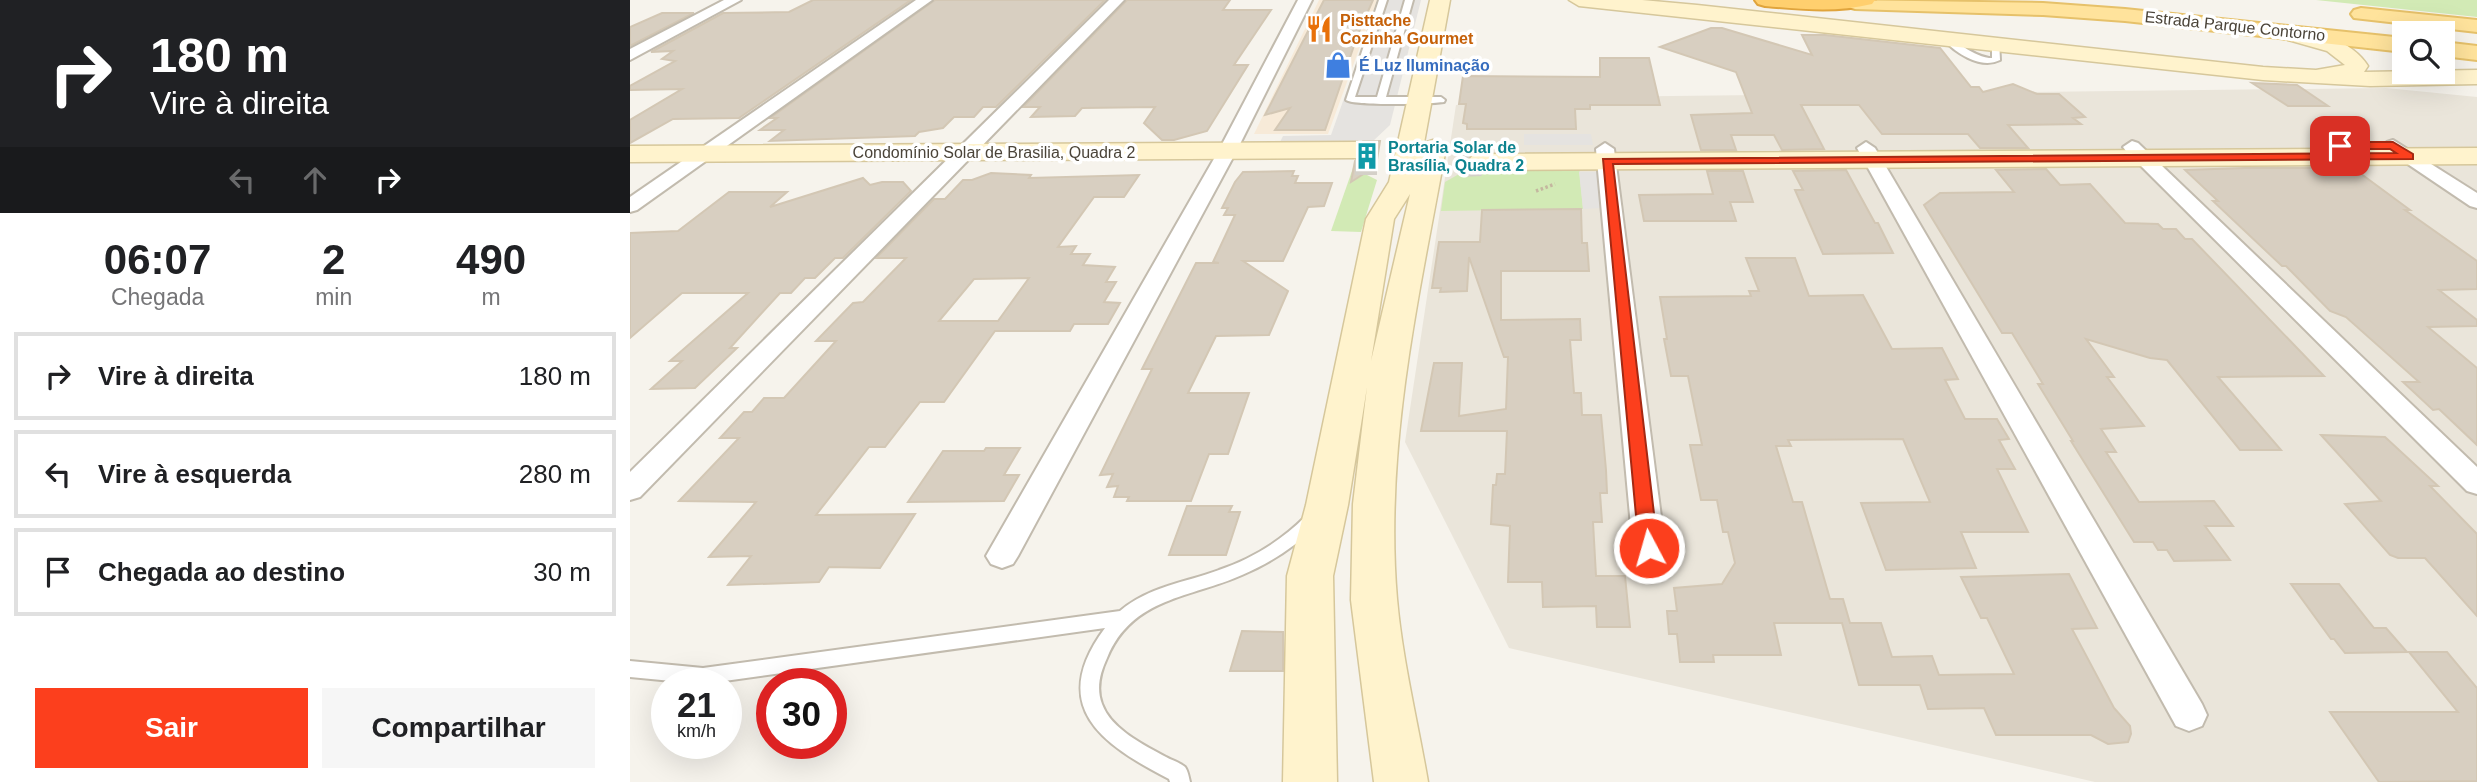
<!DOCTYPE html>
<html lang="pt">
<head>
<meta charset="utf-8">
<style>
  :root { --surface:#fff; --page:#f6f6f6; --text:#202124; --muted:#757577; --line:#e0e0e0; --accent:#fc3f1d }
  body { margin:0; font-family:Helvetica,sans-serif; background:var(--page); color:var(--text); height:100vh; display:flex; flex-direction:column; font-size:26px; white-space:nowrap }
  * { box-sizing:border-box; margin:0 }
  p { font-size:23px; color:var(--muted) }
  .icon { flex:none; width:38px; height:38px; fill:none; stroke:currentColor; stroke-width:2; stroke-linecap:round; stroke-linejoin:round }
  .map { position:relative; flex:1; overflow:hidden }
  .details { display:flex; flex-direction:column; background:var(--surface); width:630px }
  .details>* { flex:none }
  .hud { background:#202124; color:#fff; overflow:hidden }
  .fabs { position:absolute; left:1762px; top:21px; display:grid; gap:14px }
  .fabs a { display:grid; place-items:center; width:63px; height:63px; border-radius:0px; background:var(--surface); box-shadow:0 7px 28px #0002; font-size:35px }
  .speed { position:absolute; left:21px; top:668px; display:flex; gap:14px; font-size:35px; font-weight:700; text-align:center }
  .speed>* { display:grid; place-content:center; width:91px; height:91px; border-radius:50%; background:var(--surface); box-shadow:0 7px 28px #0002; line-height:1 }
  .speed small { font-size:18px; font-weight:400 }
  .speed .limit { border:10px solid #d22; background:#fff; color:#111 }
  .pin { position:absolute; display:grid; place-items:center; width:60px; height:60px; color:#fff; margin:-30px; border-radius:14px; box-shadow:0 4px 10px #0006 }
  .me { position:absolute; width:77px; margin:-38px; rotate:354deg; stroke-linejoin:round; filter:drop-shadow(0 0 5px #0008) }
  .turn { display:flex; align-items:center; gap:24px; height:147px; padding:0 35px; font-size:32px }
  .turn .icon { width:91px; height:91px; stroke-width:2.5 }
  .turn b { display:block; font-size:49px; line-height:60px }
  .lanes { display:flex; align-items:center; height:66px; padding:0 35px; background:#0003; justify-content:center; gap:35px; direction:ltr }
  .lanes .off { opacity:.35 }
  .eta { display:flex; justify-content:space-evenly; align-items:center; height:119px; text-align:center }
  .eta b { font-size:42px; font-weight:700; line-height:49px }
  .cta { display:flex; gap:14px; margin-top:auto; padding:14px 35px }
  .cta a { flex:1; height:80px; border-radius:0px; background:var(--accent); color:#fff; font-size:28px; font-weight:700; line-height:80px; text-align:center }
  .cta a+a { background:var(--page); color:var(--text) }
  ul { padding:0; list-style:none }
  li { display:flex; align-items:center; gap:21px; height:88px; margin:0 14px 10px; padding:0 21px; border:4px solid var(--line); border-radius:0px }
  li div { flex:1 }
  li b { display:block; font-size:26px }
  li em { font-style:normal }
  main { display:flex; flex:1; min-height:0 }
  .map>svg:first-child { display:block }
  .residential { fill:#eae5da }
  .commercial { fill:#f7ead8 }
  .green { fill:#d2eab5 }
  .parking { fill:#e5e3e0 }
  .building { fill:#d8cfc1; stroke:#d3c7b4; stroke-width:2; fill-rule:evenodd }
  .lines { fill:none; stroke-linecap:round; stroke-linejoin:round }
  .secondary-tunnel { stroke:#d4d0c8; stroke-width:28; stroke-dasharray:28 14; stroke-linecap:butt }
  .lane-casing { stroke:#c2bbae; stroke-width:4 }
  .street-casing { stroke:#c2bbae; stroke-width:4 }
  .secondary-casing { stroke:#d6c79b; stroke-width:3 }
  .primary-casing { stroke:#e6c16a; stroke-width:4 }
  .highway-casing { stroke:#e0a43c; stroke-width:4 }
  .path { stroke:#c4b79f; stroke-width:3.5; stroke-dasharray:2.5 2.5; stroke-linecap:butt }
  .lane { fill:#fff; fill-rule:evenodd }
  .street { fill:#fff; fill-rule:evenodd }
  .secondary { fill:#fff3cd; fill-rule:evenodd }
  .primary { fill:#ffe39c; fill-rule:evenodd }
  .highway { fill:#ffcf6e; fill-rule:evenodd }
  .route { fill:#fc3f1d; stroke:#a42913; stroke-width:2 }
  .labels { text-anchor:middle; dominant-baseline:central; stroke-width:7; stroke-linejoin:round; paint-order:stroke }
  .far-food-label { font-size:16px; font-weight:bold; fill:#c56008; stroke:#fff; text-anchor:start }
  .far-street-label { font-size:16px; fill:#4b4439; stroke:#fff }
  .far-shop-label { font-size:16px; font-weight:bold; fill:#366cbe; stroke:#fff; text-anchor:start }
  .far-culture-label { font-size:16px; font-weight:bold; fill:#0d838f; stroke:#fff; text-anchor:start }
</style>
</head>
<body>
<main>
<section class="details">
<div class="hud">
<div class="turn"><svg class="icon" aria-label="right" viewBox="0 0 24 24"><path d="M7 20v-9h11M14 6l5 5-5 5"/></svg><div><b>180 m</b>Vire à direita</div></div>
<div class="lanes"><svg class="icon off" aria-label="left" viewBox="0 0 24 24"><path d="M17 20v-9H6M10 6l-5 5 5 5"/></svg><svg class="icon off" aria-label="ahead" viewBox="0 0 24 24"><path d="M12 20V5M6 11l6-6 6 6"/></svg><svg class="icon" aria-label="right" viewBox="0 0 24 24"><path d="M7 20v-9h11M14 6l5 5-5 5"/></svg></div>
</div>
<div class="eta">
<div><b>06:07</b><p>Chegada</p></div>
<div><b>2</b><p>min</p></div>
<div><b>490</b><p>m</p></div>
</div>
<ul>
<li><svg class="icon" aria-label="right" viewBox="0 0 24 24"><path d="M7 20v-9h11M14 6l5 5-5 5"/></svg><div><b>Vire à direita</b></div><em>180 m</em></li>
<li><svg class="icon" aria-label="left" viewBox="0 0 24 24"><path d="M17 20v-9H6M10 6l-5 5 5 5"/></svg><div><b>Vire à esquerda</b></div><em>280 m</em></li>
<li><svg class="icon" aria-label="arrive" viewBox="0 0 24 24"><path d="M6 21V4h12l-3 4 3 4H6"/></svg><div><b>Chegada ao destino</b></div><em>30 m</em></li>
</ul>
<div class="cta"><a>Sair</a><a>Compartilhar</a></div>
</section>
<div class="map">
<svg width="1847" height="782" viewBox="0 0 1847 782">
  <rect width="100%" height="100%" fill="#f6f3ec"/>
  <polygon class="residential" points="1756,88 1847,97 1847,782 1465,782 879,648 775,442 826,105 956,104 956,97"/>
  <polygon class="commercial" points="689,0 747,0 698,134 624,134"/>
  <g class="green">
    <polygon points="1686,0 1847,0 1847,17"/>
    <polygon points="949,167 953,209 811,211 815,182 838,169"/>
    <polygon points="723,168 747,180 731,232 701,231"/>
  </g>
  <g class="parking">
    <polygon points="749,0 791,0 760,125 742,142 650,142 653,136 701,135"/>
    <polygon points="894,134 961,134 963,145 894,145"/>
    <polygon points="949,172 967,172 971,208 953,209"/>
  </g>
  <g class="building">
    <polygon points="183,0 281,0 109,118 43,119 0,143 0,120 52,89 0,90 0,86 45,61 32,59 43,51 21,52 93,13 159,12"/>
    <polygon points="305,0 475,0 366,107 353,107 344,117 324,117 313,128 289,132 285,136 140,141 154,130 130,130 147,118 140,118"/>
    <polygon points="497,0 600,0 593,10 641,10 604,65 618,65 577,131 544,140 532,140 514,123 525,107 452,108 445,116 401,117 410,107 393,107"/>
    <polygon points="694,0 743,0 728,34 695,130 645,130 660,108 635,115"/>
    <polygon points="32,13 64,13 0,46 0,27"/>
    <polygon points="1081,28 1092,28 1182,55 1172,35 1195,35 1310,48 1341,87 1349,87 1353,92 1383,84 1407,94 1429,94 1455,117 1443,118 1451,124 1378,125 1398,148 1350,148 1338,134 1252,134 1229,105 1171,105 1194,149 1152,150 1144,135 1101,135 1106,150 1071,150 1061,115 1122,113 1106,72 1030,47"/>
    <polygon points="970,58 1019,58 1030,105 960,105 960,109 945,109 946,129 837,129 837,124 833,123 836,104 829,104 833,76 970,77"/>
    <polygon points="1622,83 1667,85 1698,106 1658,106"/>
    <polygon points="734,141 750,141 746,166 721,182 725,161 737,157 743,150"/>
    <polygon points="1615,168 1723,168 1780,210 1775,210 1847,261 1847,289 1809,290 1847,320 1847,326 1798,327 1847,368 1847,445 1809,409 1803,410 1773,382 1789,382 1716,317 1700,311 1656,266 1652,266 1583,201 1588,201 1555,170"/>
    <polygon points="1416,169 1430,185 1460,184 1495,223 1528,224 1533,229 1546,229 1555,239 1562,239 1694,376 1588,377 1651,450 1610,450 1537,360 1520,358 1456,339 1484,377 1477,377 1514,426 1471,429 1486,452 1476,452 1509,502 1584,501 1603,526 1575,526 1600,560 1544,561 1537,550 1528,550 1523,542 1504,542 1441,441 1443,441 1408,384 1413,384 1382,333 1372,333 1294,205 1310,193 1384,192 1366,170"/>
    <polygon points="1216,170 1245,223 1248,223 1263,253 1193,254 1165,190 1173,190 1163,171"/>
    <polygon points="664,171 662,176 668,176 665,183 702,183 694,206 678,207 653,261 613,261 658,291 639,335 586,336 558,393 619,393 598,454 579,454 561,501 497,501 499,497 484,497 488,486 477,487 483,474 470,475 522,369 512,369 566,263 589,263 583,262 605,215 594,215 598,208 592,208 605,182 613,172"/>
    <polygon points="1077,171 1113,171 1123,202 1100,202 1106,221 1014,221 1009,195 1083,194"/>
    <path d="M361 173 401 175 399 178 509 175 494 197H464L428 247 446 246 441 254H460L453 265 485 267 476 282H486L474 302 490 303 478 324H444L440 331H365L314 402H290L255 447H239L186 515 285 514 250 568 199 567 189 582 98 585 121 556 79 557 126 502 49 501 109 438H90L114 412H122L134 398H154L206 341H186L223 303 233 302 276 258H246L304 199H315L333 180H342ZM399 278 368 321H309L344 279Z"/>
    <polygon points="233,178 240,185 252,182 273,182 281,191 213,258 205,258 185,278 175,278 161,293 150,293 100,348 107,348 65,388 21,389 52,361 40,361 118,293 52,293 0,338 0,233 48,231 99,192 157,192 140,207"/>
    <polygon points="951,209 952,243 957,243 959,271 871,271 871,320 950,319 951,340 940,340 944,393 951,393 952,415 971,415 976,470 977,493 970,493 972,522 963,522 966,576 995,576 1000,627 967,627 966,606 913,607 912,582 878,582 880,526 861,524 863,485 866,485 867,474 875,474 877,431 791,431 804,363 832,363 829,416 876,409 878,357 874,357 839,257 837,291 810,292 811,288 802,288 809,242 850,242 852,210"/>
    <polygon points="1116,258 1165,258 1179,296 1233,295 1262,349 1312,348 1328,379 1315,380 1335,419 1367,419 1379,439 1369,440 1385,469 1367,469 1398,532 1331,532 1346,568 1256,570 1231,503 1300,502 1273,439 1158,440 1161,446 1146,446 1163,502 1172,502 1200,599 1213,599 1220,623 1251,623 1262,657 1302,656 1309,675 1384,674 1357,618 1351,618 1331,577 1439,574 1467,628 1442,629 1484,708 1500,726 1501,734 1498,742 1478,744 1461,735 1366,735 1354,708 1298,709 1290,685 1229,685 1212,623 1144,623 1151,655 1083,655 1084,662 1050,662 1047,634 1039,634 1037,611 1047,611 1044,588 1092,584 1105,563 1098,532 1093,532 1087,500 1071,500 1060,445 1072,445 1058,376 1041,376 1034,339 1037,339 1030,297 1121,296 1119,291 1129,291"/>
    <polygon points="1691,435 1755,437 1808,486 1800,486 1847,534 1847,616 1795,558 1768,558 1760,555 1715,504 1751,501"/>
    <polygon points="356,448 390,448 374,475 389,475 374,501 278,502 313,451 354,451"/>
    <polygon points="557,506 602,506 599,512 610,512 596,555 539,555"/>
    <polygon points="1661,584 1709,584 1744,628 1756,628 1777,652 1715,653 1704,639 1701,639"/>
    <polygon points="612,631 653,632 653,671 600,671"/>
    <polygon points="1779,652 1817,652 1847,688 1847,781 1749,782 1700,712 1828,712"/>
  </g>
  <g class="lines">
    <g class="secondary-tunnel">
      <polyline points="725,161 747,161"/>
      <polyline points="830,163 851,162"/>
    </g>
    <defs>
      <g id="lane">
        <path d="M749 0H757L725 97H747L775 0H783L756 97H811L815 100 814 102C799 104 725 106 716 100Z"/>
        <path d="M1312 35C1322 36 1339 55 1359 58H1362V43L1369 41 1370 60C1350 70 1324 52 1311 37Z"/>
        <path d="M681 515 687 517 689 521 687 525C665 547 640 563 612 575 561 598 502 597 477 658 470 673 466 688 472 704 481 729 514 745 536 757 541 760 551 763 555 767 558 771 559 778 560 782H540L539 779C471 744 417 706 475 628L73 684 0 677V661L73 668 490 611C520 586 554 583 589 570 621 559 651 541 675 517Z"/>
      </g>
      <g id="street">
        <polygon points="94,0 111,0 0,60 0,49"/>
        <polygon points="286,0 302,0 7,210 0,212 0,197"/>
        <polygon points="479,0 494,0 10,497 0,500 0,472"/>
        <polygon points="668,0 682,0 607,150 388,556 383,564 372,568 361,564 356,556 589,150"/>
        <polygon points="1763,140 1847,193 1847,208 1840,206 1757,150 1754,146 1757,142"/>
        <polygon points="1502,141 1508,143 1847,467 1847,494 1837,491 1496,151 1493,147"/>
        <polygon points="1236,142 1245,148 1572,704 1577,715 1572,726 1559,731 1546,726 1227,148"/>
        <polygon points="975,143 984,149 1035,548 1030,556 1019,560 1008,556 1003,548 966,149"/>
      </g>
      <g id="secondary">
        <path d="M800 0H820L794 143 803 140 812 143 816 148C789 296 754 447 767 599 772 658 788 723 798 782H744L721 600 723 504 737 387 718 505 703 576 707 782H653L657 576 676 505 736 219 759 182ZM780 194 741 361 764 219Z"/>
        <path d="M939 0H1012L1067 5 1633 67 1686 70 1715 65 1697 51 1640 35 1637 31 1640 27 1647 25C1680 32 1719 36 1738 66L1734 72 1847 70V84L1740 86 1633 80 949 6Z"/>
        <polygon points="727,142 736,145 740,150 736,155 727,158 0,162 0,146"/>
        <polygon points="1847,148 1847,164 851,170 842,168 838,162 842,156 851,154"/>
      </g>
      <g id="primary">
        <polygon points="1217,0 1413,3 1495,9 1774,38 1774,52 1495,21 1413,15 1225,9 1218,7 1215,3"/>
        <polygon points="1731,8 1847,20 1847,32 1724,18 1721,14 1724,10"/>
        <polygon points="1813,42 1847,46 1847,60 1813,56"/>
      </g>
      <path id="highway" d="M1125 0H1245L1242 4C1206 13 1171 9 1135 6L1128 4Z"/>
    </defs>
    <use href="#lane" class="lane-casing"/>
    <use href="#street" class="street-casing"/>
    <use href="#secondary" class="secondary-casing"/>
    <use href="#primary" class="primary-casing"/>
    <use href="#highway" class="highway-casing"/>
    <polyline class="path" points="906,191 925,184"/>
    <use href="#lane" class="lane"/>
    <use href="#street" class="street"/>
    <use href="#secondary" class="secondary"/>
    <use href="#primary" class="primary"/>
    <use href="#highway" class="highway"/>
  </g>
  <polygon class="route" points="1763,142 1783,154 1783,159 983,164 1028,548 1026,553 1012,553 1009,548 973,159 1766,153 1760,149 1710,149 1705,146 1710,142"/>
  <defs>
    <symbol id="restaurant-bare" viewBox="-9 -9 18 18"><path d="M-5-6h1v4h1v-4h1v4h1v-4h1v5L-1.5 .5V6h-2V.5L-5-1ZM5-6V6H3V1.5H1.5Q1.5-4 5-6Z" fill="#e8710a" stroke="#fff" stroke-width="2.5" paint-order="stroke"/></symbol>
    <symbol id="shop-bare" viewBox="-9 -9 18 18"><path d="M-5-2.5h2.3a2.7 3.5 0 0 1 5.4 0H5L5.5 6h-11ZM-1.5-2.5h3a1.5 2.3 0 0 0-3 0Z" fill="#3f7fe0" stroke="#fff" stroke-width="2.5" paint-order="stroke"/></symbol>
    <symbol id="building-bare" viewBox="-9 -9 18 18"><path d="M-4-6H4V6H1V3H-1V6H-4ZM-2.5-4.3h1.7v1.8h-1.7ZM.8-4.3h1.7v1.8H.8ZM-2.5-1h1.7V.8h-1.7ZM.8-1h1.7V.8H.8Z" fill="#0f9aa8" stroke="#fff" stroke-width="2.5" paint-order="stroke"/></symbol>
  </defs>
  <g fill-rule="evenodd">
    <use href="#restaurant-bare" x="670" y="10" width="38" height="38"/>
    <use href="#shop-bare" x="689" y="46" width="38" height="38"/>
    <use href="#building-bare" x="718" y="137" width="38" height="38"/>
  </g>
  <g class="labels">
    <g class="far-food-label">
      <text x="710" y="20">Pisttache<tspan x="710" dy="18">Cozinha Gourmet</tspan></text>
    </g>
    <g class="far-street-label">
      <text transform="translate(1605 26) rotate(6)">Estrada Parque Contorno</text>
      <text x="364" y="152">Condomínio Solar de Brasilia, Quadra 2</text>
    </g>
    <g class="far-shop-label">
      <text x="729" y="65">É Luz Iluminação</text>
    </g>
    <g class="far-culture-label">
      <text x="758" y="147">Portaria Solar de<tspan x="758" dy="18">Brasília, Quadra 2</tspan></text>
    </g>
  </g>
</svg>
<div class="fabs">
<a><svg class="icon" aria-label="search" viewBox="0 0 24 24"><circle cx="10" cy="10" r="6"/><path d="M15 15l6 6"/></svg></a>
</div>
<div class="speed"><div>21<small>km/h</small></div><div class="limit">30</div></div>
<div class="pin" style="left:1710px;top:146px;background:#d93025"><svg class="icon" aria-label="arrive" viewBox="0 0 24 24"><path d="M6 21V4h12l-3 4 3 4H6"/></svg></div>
<svg class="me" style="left:1019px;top:548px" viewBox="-20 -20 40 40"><circle r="17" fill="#fc3f1d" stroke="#fff" stroke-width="3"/><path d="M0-11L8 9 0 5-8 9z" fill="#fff"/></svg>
</div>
</main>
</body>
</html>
